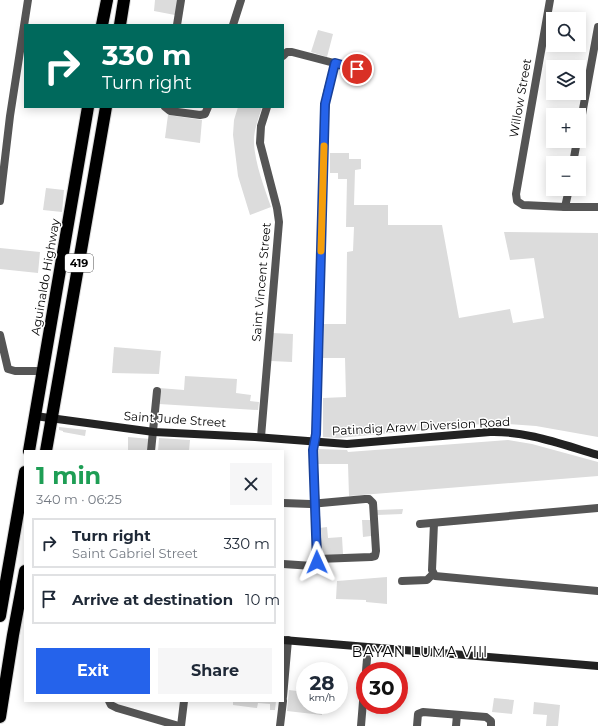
<!DOCTYPE html>
<html lang="en">
<head>
<meta charset="utf-8">
<style>
  :root { --surface:#fff; --page:#f6f6f7; --text:#1f2937; --muted:#747a83; --line:#e0e1e3; --accent:#2563eb }
  body { margin:0; font-family:Montserrat,sans-serif; background:var(--page); color:var(--text); height:100vh; display:flex; flex-direction:column; font-size:15px; white-space:nowrap }
  * { box-sizing:border-box; margin:0 }
  p { font-size:13px; color:var(--muted) }
  .icon { flex:none; width:22px; height:22px; fill:none; stroke:currentColor; stroke-width:2; stroke-linecap:round; stroke-linejoin:round }
  .map { position:relative; flex:1; overflow:hidden }
  .side { position:absolute; left:24px; top:450px; width:260px; height:252px; display:flex; flex-direction:column; background:var(--surface); border-radius:0px; box-shadow:0 2px 10px #0003 }
  .side>* { flex:none }
  .top-card { position:absolute; left:24px; top:24px; width:260px; height:84px; border-radius:0px; box-shadow:0 2px 10px #0003; background:#00695c; color:#fff; overflow:hidden }
  .buttons { position:absolute; left:546px; top:12px; display:grid; gap:8px }
  .buttons a { display:grid; place-items:center; width:40px; height:40px; border-radius:0px; background:var(--surface); box-shadow:0 2px 10px #0003; font-size:20px }
  .speed { position:absolute; left:296px; top:662px; display:flex; gap:8px; font-size:20px; font-weight:700; text-align:center }
  .speed>* { display:grid; place-content:center; width:52px; height:52px; border-radius:50%; background:var(--surface); box-shadow:0 2px 10px #0003; line-height:1 }
  .speed small { font-size:10px; font-weight:400 }
  .speed .limit { border:6px solid #d22; background:#fff; color:#111 }
  .pin { position:absolute; display:grid; place-items:center; width:34px; height:34px; color:#fff; margin:-17px; border:2px solid #fff; border-radius:50%; box-shadow:0 1px 4px #0007 }
  .me { position:absolute; width:44px; margin:-22px; rotate:359deg; stroke-linejoin:round; filter:drop-shadow(0 0 3px #0008) }
  .turn { display:flex; align-items:center; gap:14px; height:84px; padding:0 12px; font-size:18px }
  .turn .icon { width:52px; height:52px; stroke-width:2.5 }
  .turn b { display:block; font-size:28px; line-height:34px }
  .round { display:grid; place-items:center; flex:none; width:42px; height:42px; border-radius:0px; background:var(--page) }
  .head { display:flex; align-items:center; justify-content:space-between; height:68px; padding:0 12px }
  h1 { font-size:24px; font-weight:700; line-height:30px; color:#1e9e55 }
  .cta { display:flex; gap:8px; margin-top:auto; padding:8px 12px }
  .cta a { flex:1; height:46px; border-radius:0px; background:var(--accent); color:#fff; font-size:16px; font-weight:700; line-height:46px; text-align:center }
  .cta a+a { background:var(--page); color:var(--text) }
  ul { padding:0; list-style:none }
  li { display:flex; align-items:center; gap:12px; height:50px; margin:0 8px 6px; padding:0 4px; border:2px solid var(--line); border-radius:0px }
  li div { flex:1 }
  li b { display:block; font-size:15px }
  li em { font-style:normal }
  .map>svg:first-child { display:block }
  .green { fill:#dcdcdc }
  .lines { fill:none; stroke-linecap:round; stroke-linejoin:round }
  .highway-casing { stroke:#dbdbdb; stroke-width:14 }
  .street { stroke:#555; stroke-width:8 }
  .secondary { stroke:#222; stroke-width:8 }
  .highway { stroke:#000; stroke-width:12 }
  .route-casing { stroke:#184099; stroke-width:10 }
  .route { stroke:#2563eb; stroke-width:7 }
  .slow { stroke:#f59e0b; stroke-width:7 }
  .labels { text-anchor:middle; dominant-baseline:central; stroke-width:3; stroke-linejoin:round; paint-order:stroke }
  .shield { fill:#fff; stroke:#4c4c4c; stroke-width:1 }
  .shield-label { font-size:11px; font-weight:bold; fill:#000 }
  .street-label { font-size:12px; fill:#000; stroke:#fff }
  .quarter-label { font-size:14px; letter-spacing:1px; fill:#000; stroke:#fff }
</style>
</head>
<body>
<div class="map">
<svg width="598" height="726" viewBox="0 0 598 726">
  <rect width="100%" height="100%" fill="#fff"/>
  <g class="green">
    <polygon points="155,0 178,0 175,15 154,11"/>
    <polygon points="318,30 333,34 327,57 311,52"/>
    <path d="M238 107H262C259 117 255 127 254 137 253 159 264 187 271 207L250 215 238 176 233 135 234 120Z"/>
    <polygon points="168,115 202,120 200,143 165,138"/>
    <polygon points="330,153 349,153 349,159 361,159 361,169 355,170 354,205 388,205 388,225 442,225 459,318 510,309 513,323 544,318 534,258 510,260 504,232 598,233 598,437 536,426 492,423 339,438 323,437 323,398 346,397 345,358 323,358 324,324 346,324 347,252 353,251 354,227 346,227 347,179 338,179 338,173 330,173"/>
    <polygon points="46,188 64,190 62,212 43,210"/>
    <polygon points="0,248 40,252 38,273 0,269"/>
    <polygon points="272,333 293,334 292,362 271,361"/>
    <polygon points="114,347 161,351 159,374 112,373"/>
    <polygon points="185,376 237,379 236,393 251,395 250,401 259,402 258,410 159,404 159,388 184,390"/>
    <polygon points="59,427 86,430 85,436 63,432 63,431 59,430"/>
    <polygon points="128,437 150,439 149,451 128,451"/>
    <polygon points="159,438 190,440 189,451 158,451"/>
    <polygon points="508,440 532,444 598,462 598,476 349,496 348,464 318,464 318,449 347,450 348,452"/>
    <polygon points="403,509 402,514 377,515 377,510"/>
    <polygon points="362,520 370,520 371,536 363,537"/>
    <polygon points="327,527 328,538 342,537 343,554 326,556 321,552 319,528"/>
    <polygon points="387,577 387,604 366,602 366,600 336,599 337,581"/>
    <polygon points="289,690 305,692 305,705 322,705 322,715 287,711"/>
    <polygon points="494,698 514,700 512,714 492,712"/>
    <polygon points="233,701 276,701 275,710 270,710 270,704 258,703 257,708 233,705"/>
    <polygon points="534,702 560,705 558,726 546,726 547,715 533,714"/>
  </g>
  <g class="lines">
    <defs>
      <g id="highway">
        <polyline points="102,25 107,0"/>
        <polyline points="120,25 124,0"/>
        <polyline points="29,451 88,107"/>
        <polyline points="46,451 106,107"/>
        <polyline points="0,616 25,472"/>
        <polyline points="0,717 13,635 25,571"/>
      </g>
    </defs>
    <use href="#highway" class="highway-casing"/>
    <g class="street">
      <polyline points="550,0 516,194 517,201 523,205 565,207 598,207"/>
      <polyline points="177,25 181,0"/>
      <polyline points="233,25 241,0"/>
      <polyline points="283,56 287,52 292,52 357,69"/>
      <polyline points="165,107 170,111 200,115 205,114 208,107"/>
      <polyline points="579,131 598,27"/>
      <polyline points="573,163 577,141"/>
      <polyline points="0,201 10,116 28,0"/>
      <polyline points="565,207 569,189"/>
      <polyline points="0,335 8,369 15,371 42,371"/>
      <polyline points="261,437 279,222 277,208 260,143 261,126 267,107"/>
      <polyline points="151,451 157,391"/>
      <polyline points="283,503 310,504 365,499 369,499 373,503 376,551 375,556 371,557 318,559"/>
      <polyline points="434,523 432,570 435,576 598,591"/>
      <polyline points="420,524 598,508"/>
      <polyline points="283,564 313,566 316,564 318,559 313,450 316,434 325,109 327,93 335,63"/>
      <polyline points="402,581 427,580 433,574"/>
      <polyline points="366,671 368,647"/>
      <polyline points="283,697 288,640"/>
      <polyline points="109,701 111,705 117,708 179,726"/>
      <polyline points="181,726 184,701"/>
      <polyline points="280,726 283,701"/>
      <polyline points="361,726 365,677"/>
      <polyline points="417,726 418,714 423,712 486,717 491,721 491,726"/>
      <polyline points="456,726 457,715"/>
    </g>
    <g class="secondary">
      <path d="M35 416 154 432 255 437 347 444 490 432C528 431 563 445 598 455"/>
      <polyline points="283,640 598,666"/>
    </g>
    <use href="#highway" class="highway"/>
  </g>
  <g class="lines">
    <defs>
      <polyline id="route" points="317,562 313,450 316,434 325,104 335,63 357,69"/>
    </defs>
    <use href="#route" class="route-casing"/>
    <use href="#route" class="route"/>
    <polyline class="slow" points="321,251 324,146"/>
  </g>
  <g class="labels">
    <rect class="shield" x="65" y="254" width="28" height="18" rx="3"/>
    <g class="shield-label">
      <text x="79" y="263">419</text>
    </g>
    <g class="street-label">
      <text transform="translate(520 98) rotate(-80)">Willow Street</text>
      <text transform="translate(45 277) rotate(-80)">Aguinaldo Highway</text>
      <text transform="translate(261 282) rotate(-85)">Saint Vincent Street</text>
      <text transform="translate(175 419) rotate(4)">Saint Jude Street</text>
      <text transform="translate(421 426) rotate(-3)">Patindig Araw Diversion Road</text>
    </g>
    <g class="quarter-label">
      <text x="420" y="652">BAYAN LUMA VIII</text>
    </g>
  </g>
</svg>
<div class="buttons">
<a><svg class="icon" aria-label="search" viewBox="0 0 24 24"><circle cx="10" cy="10" r="6"/><path d="M15 15l6 6"/></svg></a>
<a><svg class="icon" aria-label="layers" viewBox="0 0 24 24"><path d="M12 4l9 5-9 5-9-5zM3 14l9 5 9-5"/></svg></a>
<a>+</a>
<a>−</a>
</div>
<div class="speed"><div>28<small>km/h</small></div><div class="limit">30</div></div>
<div class="pin" style="left:357px;top:69px;background:#d93025"><svg class="icon" aria-label="arrive" viewBox="0 0 24 24"><path d="M6 21V4h12l-3 4 3 4H6"/></svg></div>
<svg class="me" style="left:317px;top:562px" viewBox="-20 -20 40 40"><path d="M0-17L14 15 0 8-14 15z" fill="#2563eb" stroke="#fff" stroke-width="4"/></svg>
<div class="top-card">
<div class="turn"><svg class="icon" aria-label="right" viewBox="0 0 24 24"><path d="M7 20v-9h11M14 6l5 5-5 5"/></svg><div><b>330 m</b>Turn right</div></div>
</div>
<section class="side">
<div class="head"><div><h1>1 min</h1><p>340 m · 06:25</p></div><a class="round"><svg class="icon" aria-label="close" viewBox="0 0 24 24"><path d="M6 6l12 12M18 6L6 18"/></svg></a></div>
<ul>
<li><svg class="icon" aria-label="right" viewBox="0 0 24 24"><path d="M7 20v-9h11M14 6l5 5-5 5"/></svg><div><b>Turn right</b><p>Saint Gabriel Street</p></div><em>330 m</em></li>
<li><svg class="icon" aria-label="arrive" viewBox="0 0 24 24"><path d="M6 21V4h12l-3 4 3 4H6"/></svg><div><b>Arrive at destination</b></div><em>10 m</em></li>
</ul>
<div class="cta"><a>Exit</a><a>Share</a></div>
</section>
</div>
</body>
</html>
